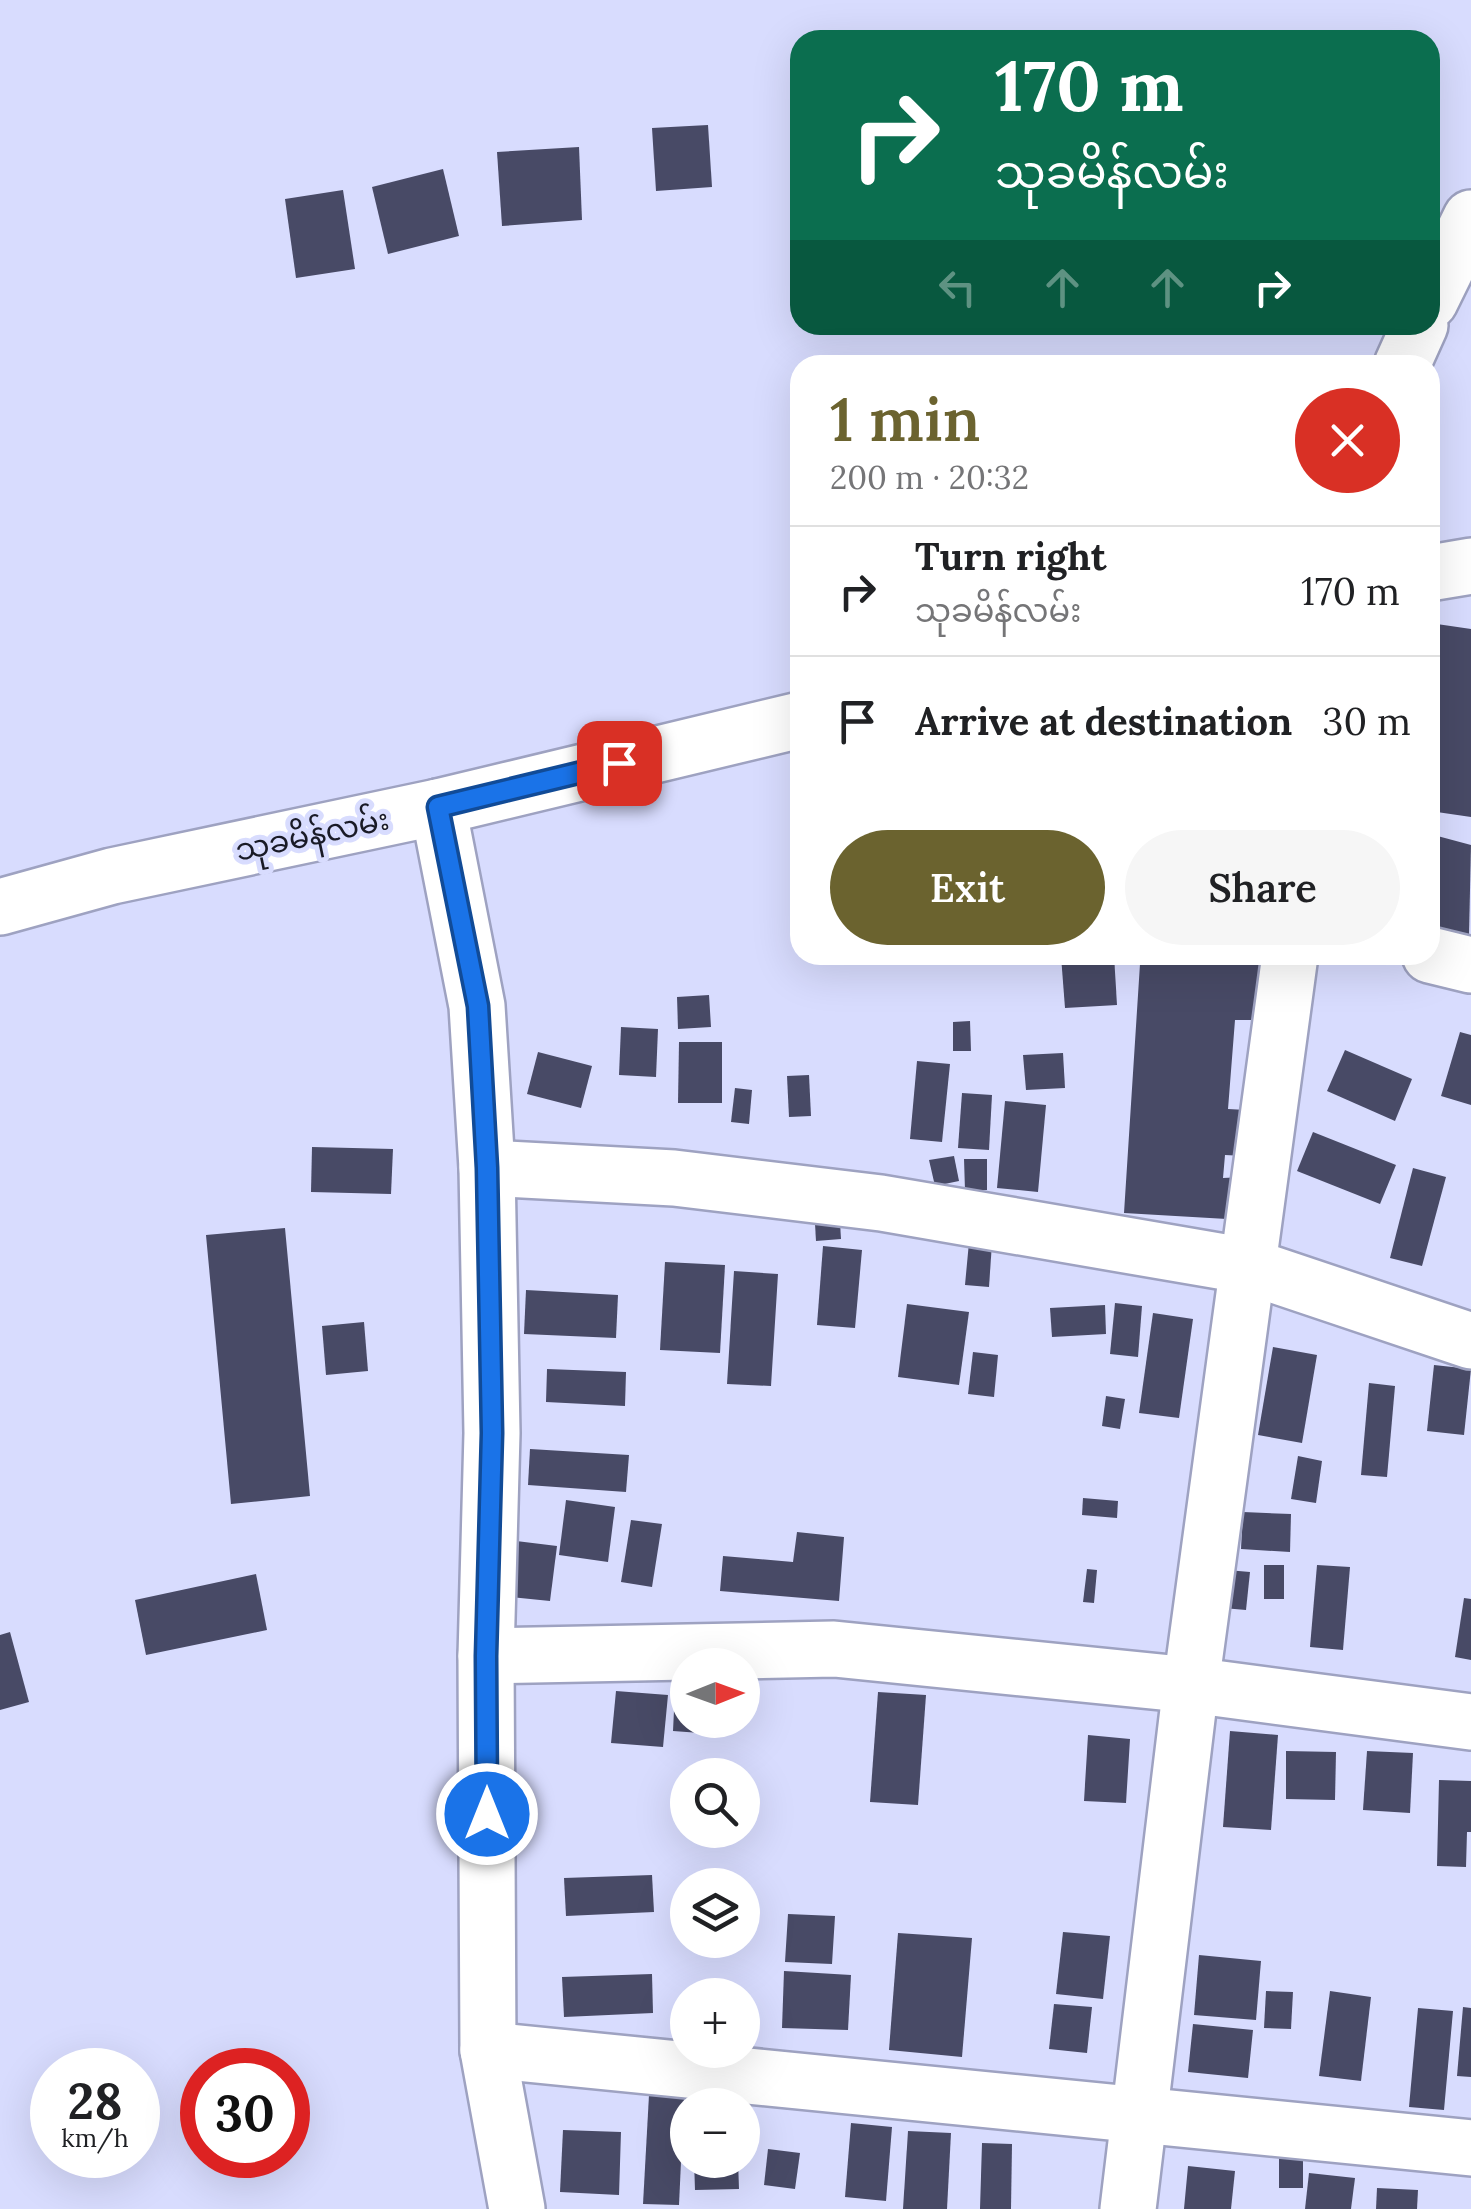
<!DOCTYPE html>
<html lang="en">
<head>
<meta charset="utf-8">
<style>
  :root { --surface:#fff; --page:#f6f6f6; --text:#202124; --muted:#757577; --line:#e0e0e0; --accent:#6b632f }
  body { margin:0; font-family:Lora,"Noto Sans Myanmar",serif; background:var(--page); color:var(--text); height:100vh; display:flex; flex-direction:column; font-size:38px; white-space:nowrap }
  * { box-sizing:border-box; margin:0 }
  p { font-size:32px; color:var(--muted) }
  .icon { flex:none; width:55px; height:55px; fill:none; stroke:currentColor; stroke-width:2; stroke-linecap:round; stroke-linejoin:round }
  .map { position:relative; flex:1; overflow:hidden }
  .side { position:absolute; left:790px; top:355px; width:650px; height:610px; display:flex; flex-direction:column; background:var(--surface); border-radius:30px; box-shadow:0 10px 40px #0002 }
  .side>* { flex:none }
  .top-card { position:absolute; left:790px; top:30px; width:650px; height:305px; border-radius:30px; box-shadow:0 10px 40px #0002; background:#0b6e4f; color:#fff; overflow:hidden }
  .needle { width:65px; rotate:89deg }
  .buttons { position:absolute; left:670px; top:1648px; display:grid; gap:20px }
  .buttons a { display:grid; place-items:center; width:90px; height:90px; border-radius:50%; background:var(--surface); box-shadow:0 10px 40px #0002; font-size:50px }
  .speed { position:absolute; left:30px; top:2048px; display:flex; gap:20px; font-size:50px; font-weight:700; text-align:center }
  .speed>* { display:grid; place-content:center; width:130px; height:130px; border-radius:50%; background:var(--surface); box-shadow:0 10px 40px #0002; line-height:1 }
  .speed small { font-size:25px; font-weight:400 }
  .speed .limit { border:15px solid #d22; background:#fff; color:#111 }
  .pin { position:absolute; display:grid; place-items:center; width:85px; height:85px; color:#fff; margin:-42px; border-radius:20px; box-shadow:0 5px 15px #0006 }
  .me { position:absolute; width:110px; margin:-55px; rotate:0deg; stroke-linejoin:round; filter:drop-shadow(0 0 8px #0008) }
  .turn { display:flex; align-items:center; gap:35px; height:210px; padding:0 40px; font-size:45px }
  .turn .icon { width:130px; height:130px; stroke-width:2.5 }
  .turn b { display:block; font-size:70px; line-height:85px }
  .lanes { display:flex; align-items:center; height:95px; padding:0 40px; background:#0003; justify-content:center; gap:50px; direction:ltr }
  .lanes .off { opacity:.35 }
  .round { display:grid; place-items:center; flex:none; width:105px; height:105px; border-radius:52px; background:var(--page) }
  .head { display:flex; align-items:center; justify-content:space-between; height:170px; padding:0 40px }
  h1 { font-size:60px; font-weight:600; line-height:75px; color:var(--accent) }
  .primary-button { display:flex; gap:20px; margin-top:auto; padding:20px 40px }
  .primary-button a { flex:1; height:115px; border-radius:60px; background:var(--accent); color:#fff; font-size:40px; font-weight:600; line-height:115px; text-align:center }
  .primary-button a+a { background:var(--page); color:var(--text) }
  ul { padding:0; list-style:none }
  li { display:flex; align-items:center; gap:30px; height:130px; padding:0 40px; border-top:2px solid var(--line) }
  li div { flex:1 }
  li b { display:block; font-size:38px }
  li em { font-style:normal }
  .map>svg:first-child { display:block }
  .building { fill:#484a66 }
  .lines { fill:none; stroke-linecap:round; stroke-linejoin:round }
  .minor-casing { stroke:#9ea2c1; stroke-width:60 }
  .minor { stroke:#fff; stroke-width:55 }
  .route-casing { stroke:#114b97; stroke-width:25 }
  .route { stroke:#1a73e8; stroke-width:18 }
  .labels { text-anchor:middle; dominant-baseline:central; stroke-width:10; stroke-linejoin:round; paint-order:stroke }
  .street-label { font-size:30px; fill:#191a26; stroke:#d8dcfe }
</style>
</head>
<body>
<div class="map">
<svg width="1471" height="2209" viewBox="0 0 1471 2209">
  <rect width="100%" height="100%" fill="#d8dcfe"/>
  <g class="building">
    <polygon points="708,125 712,187 656,191 652,128"/>
    <polygon points="579,147 582,220 502,226 497,152"/>
    <polygon points="443,169 459,236 388,254 372,187"/>
    <polygon points="343,190 355,269 296,278 285,199"/>
    <polygon points="1430,623 1471,629 1471,817 1430,811"/>
    <polygon points="1430,834 1471,845 1469,935 1430,925"/>
    <polygon points="1075,955 1114,955 1117,1005 1065,1008 1061,956"/>
    <polygon points="1265,961 1266,1020 1235,1020 1228,1109 1246,1110 1245,1156 1225,1155 1223,1178 1243,1177 1244,1220 1124,1213 1140,964"/>
    <polygon points="709,995 711,1027 678,1029 677,997"/>
    <polygon points="970,1021 971,1051 953,1051 953,1022"/>
    <polygon points="621,1027 658,1029 656,1077 619,1075"/>
    <polygon points="1460,1032 1471,1035 1471,1105 1441,1096"/>
    <polygon points="679,1042 722,1042 722,1103 678,1103"/>
    <polygon points="1345,1050 1412,1079 1395,1121 1327,1091"/>
    <polygon points="538,1052 592,1066 581,1108 527,1094"/>
    <polygon points="1063,1053 1065,1088 1026,1090 1023,1055"/>
    <polygon points="917,1061 950,1064 942,1142 910,1139"/>
    <polygon points="809,1075 811,1116 789,1117 787,1076"/>
    <polygon points="735,1088 752,1090 749,1124 731,1122"/>
    <polygon points="962,1093 992,1095 989,1150 958,1148"/>
    <polygon points="1005,1101 1046,1105 1038,1192 997,1188"/>
    <polygon points="1313,1132 1396,1165 1380,1204 1297,1171"/>
    <polygon points="312,1147 393,1149 391,1194 311,1192"/>
    <polygon points="954,1156 959,1181 935,1186 929,1160"/>
    <polygon points="964,1159 987,1159 987,1190 965,1191"/>
    <polygon points="1413,1168 1446,1177 1422,1266 1390,1258"/>
    <polygon points="840,1222 841,1239 816,1241 815,1224"/>
    <polygon points="285,1228 310,1496 231,1504 206,1235"/>
    <polygon points="969,1242 992,1243 989,1287 965,1285"/>
    <polygon points="823,1246 862,1250 855,1328 817,1325"/>
    <polygon points="665,1262 725,1265 720,1353 660,1350"/>
    <polygon points="734,1271 778,1274 771,1386 727,1384"/>
    <polygon points="526,1290 618,1295 616,1338 524,1334"/>
    <polygon points="1115,1303 1142,1306 1138,1357 1110,1354"/>
    <polygon points="907,1304 969,1312 959,1385 898,1377"/>
    <polygon points="1105,1305 1106,1334 1052,1337 1050,1308"/>
    <polygon points="1153,1313 1193,1319 1179,1418 1139,1413"/>
    <polygon points="364,1322 368,1371 326,1375 322,1326"/>
    <polygon points="1273,1347 1317,1355 1302,1443 1258,1435"/>
    <polygon points="973,1352 998,1355 994,1397 968,1394"/>
    <polygon points="1434,1365 1471,1369 1464,1435 1427,1431"/>
    <polygon points="547,1369 626,1372 625,1406 546,1402"/>
    <polygon points="1369,1383 1395,1386 1387,1477 1361,1475"/>
    <polygon points="1106,1396 1125,1399 1120,1429 1102,1426"/>
    <polygon points="530,1449 629,1455 626,1492 528,1485"/>
    <polygon points="1298,1456 1322,1461 1316,1503 1291,1499"/>
    <polygon points="1083,1498 1118,1501 1117,1518 1082,1515"/>
    <polygon points="566,1500 615,1507 608,1562 559,1555"/>
    <polygon points="1243,1512 1291,1514 1290,1552 1241,1549"/>
    <polygon points="631,1520 662,1524 652,1587 621,1582"/>
    <polygon points="797,1532 844,1537 839,1601 720,1591 723,1556 793,1562"/>
    <polygon points="507,1540 557,1546 550,1601 501,1596"/>
    <rect x="1264" y="1565" width="20" height="34"/>
    <polygon points="1317,1565 1350,1567 1343,1650 1310,1647"/>
    <polygon points="1087,1569 1097,1570 1094,1603 1083,1602"/>
    <polygon points="1227,1570 1250,1572 1246,1610 1223,1608"/>
    <polygon points="256,1574 267,1630 146,1655 135,1600"/>
    <polygon points="1464,1598 1471,1599 1471,1660 1455,1657"/>
    <polygon points="10,1632 29,1702 0,1710 0,1635"/>
    <polygon points="675,1690 688,1691 688,1720 715,1720 714,1734 673,1731"/>
    <polygon points="616,1691 668,1695 663,1747 611,1743"/>
    <polygon points="878,1692 926,1695 918,1805 870,1802"/>
    <polygon points="1230,1731 1278,1735 1271,1830 1223,1827"/>
    <polygon points="1088,1735 1130,1739 1126,1803 1084,1801"/>
    <polygon points="1286,1751 1336,1752 1335,1800 1286,1799"/>
    <polygon points="1367,1751 1413,1753 1410,1813 1363,1810"/>
    <polygon points="1439,1780 1471,1781 1471,1832 1467,1832 1466,1867 1437,1866"/>
    <polygon points="652,1875 654,1912 566,1916 564,1878"/>
    <polygon points="788,1914 835,1916 832,1964 785,1962"/>
    <polygon points="1063,1932 1110,1936 1103,1999 1056,1994"/>
    <polygon points="898,1933 972,1938 962,2057 889,2050"/>
    <polygon points="1199,1955 1261,1961 1256,2020 1194,2015"/>
    <polygon points="784,1971 851,1975 848,2030 782,2028"/>
    <polygon points="652,1974 653,2013 564,2017 562,1977"/>
    <polygon points="1266,1991 1293,1992 1291,2029 1264,2028"/>
    <polygon points="1330,1991 1371,1997 1361,2081 1319,2076"/>
    <polygon points="1054,2004 1092,2007 1087,2053 1049,2049"/>
    <polygon points="1463,2007 1471,2008 1471,2077 1457,2076"/>
    <polygon points="1418,2008 1453,2011 1444,2110 1409,2107"/>
    <polygon points="1193,2024 1253,2030 1248,2078 1188,2072"/>
    <polygon points="649,2095 684,2097 679,2205 643,2204"/>
    <polygon points="851,2123 892,2127 886,2201 845,2197"/>
    <polygon points="563,2130 621,2132 619,2195 560,2192"/>
    <polygon points="908,2131 951,2133 947,2209 903,2209"/>
    <polygon points="982,2143 1012,2144 1011,2209 980,2209"/>
    <polygon points="768,2149 800,2153 795,2189 764,2185"/>
    <polygon points="1303,2150 1303,2188 1279,2188 1279,2151"/>
    <polygon points="694,2160 738,2160 739,2189 695,2190"/>
    <polygon points="1188,2166 1235,2171 1231,2209 1184,2209"/>
    <polygon points="1309,2173 1355,2178 1351,2209 1305,2209"/>
    <polygon points="1377,2188 1418,2190 1417,2209 1376,2209"/>
  </g>
  <g class="lines">
    <defs>
      <g id="minor">
        <polyline points="1430,301 1471,218"/>
        <polyline points="1402,365 1420,325"/>
        <polyline points="1430,573 1471,566"/>
        <polyline points="438,807 477,1006 487,1168 492,1433 486,1656 488,2050 517,2209"/>
        <polyline points="0,907 112,876 438,807 800,720"/>
        <polyline points="1430,955 1471,965"/>
        <polyline points="487,1168 674,1178 881,1203 1248,1266 1471,1341"/>
        <polyline points="486,1656 834,1649 1191,1685 1471,1722"/>
        <polyline points="488,2050 1471,2148"/>
        <polyline points="1128,2209 1191,1685 1290,955"/>
      </g>
    </defs>
    <use href="#minor" class="minor-casing"/>
    <use href="#minor" class="minor"/>
  </g>
  <g class="lines">
    <defs>
      <polyline id="route" points="487,1814 486,1656 492,1433 487,1168 478,1006 438,807 619,763"/>
    </defs>
    <use href="#route" class="route-casing"/>
    <use href="#route" class="route"/>
  </g>
  <g class="labels">
    <g class="street-label">
      <text transform="translate(312 834) rotate(-12)">သုခမိန်လမ်း</text>
    </g>
  </g>
</svg>
<div class="buttons">
<a><svg class="needle" viewBox="-14 -14 28 28"><path d="M0-13l5 13h-10z" fill="#e53935"/><path d="M0 13l5-13h-10z" fill="#757577"/></svg></a>
<a><svg class="icon" aria-label="search" viewBox="0 0 24 24"><circle cx="10" cy="10" r="6"/><path d="M15 15l6 6"/></svg></a>
<a><svg class="icon" aria-label="layers" viewBox="0 0 24 24"><path d="M12 4l9 5-9 5-9-5zM3 14l9 5 9-5"/></svg></a>
<a>+</a>
<a>−</a>
</div>
<div class="speed"><div>28<small>km/h</small></div><div class="limit">30</div></div>
<div class="pin" style="left:619px;top:763px;background:#d93025"><svg class="icon" aria-label="arrive" viewBox="0 0 24 24"><path d="M6 21V4h12l-3 4 3 4H6"/></svg></div>
<svg class="me" style="left:487px;top:1814px" viewBox="-20 -20 40 40"><circle r="17" fill="#1a73e8" stroke="#fff" stroke-width="3"/><path d="M0-11L8 9 0 5-8 9z" fill="#fff"/></svg>
<div class="top-card">
<div class="turn"><svg class="icon" aria-label="right" viewBox="0 0 24 24"><path d="M7 20v-9h11M14 6l5 5-5 5"/></svg><div><b>170 m</b>သုခမိန်လမ်း</div></div>
<div class="lanes"><svg class="icon off" aria-label="left" viewBox="0 0 24 24"><path d="M17 20v-9H6M10 6l-5 5 5 5"/></svg><svg class="icon off" aria-label="ahead" viewBox="0 0 24 24"><path d="M12 20V5M6 11l6-6 6 6"/></svg><svg class="icon off" aria-label="ahead" viewBox="0 0 24 24"><path d="M12 20V5M6 11l6-6 6 6"/></svg><svg class="icon" aria-label="right" viewBox="0 0 24 24"><path d="M7 20v-9h11M14 6l5 5-5 5"/></svg></div>
</div>
<section class="side">
<div class="head"><div><h1>1 min</h1><p>200 m · 20:32</p></div><a class="round" style="background:#d93025;color:#fff"><svg class="icon" aria-label="close" viewBox="0 0 24 24"><path d="M6 6l12 12M18 6L6 18"/></svg></a></div>
<ul>
<li><svg class="icon" aria-label="right" viewBox="0 0 24 24"><path d="M7 20v-9h11M14 6l5 5-5 5"/></svg><div><b>Turn right</b><p>သုခမိန်လမ်း</p></div><em>170 m</em></li>
<li><svg class="icon" aria-label="arrive" viewBox="0 0 24 24"><path d="M6 21V4h12l-3 4 3 4H6"/></svg><div><b>Arrive at destination</b></div><em>30 m</em></li>
</ul>
<div class="primary-button"><a>Exit</a><a>Share</a></div>
</section>
</div>
</body>
</html>
